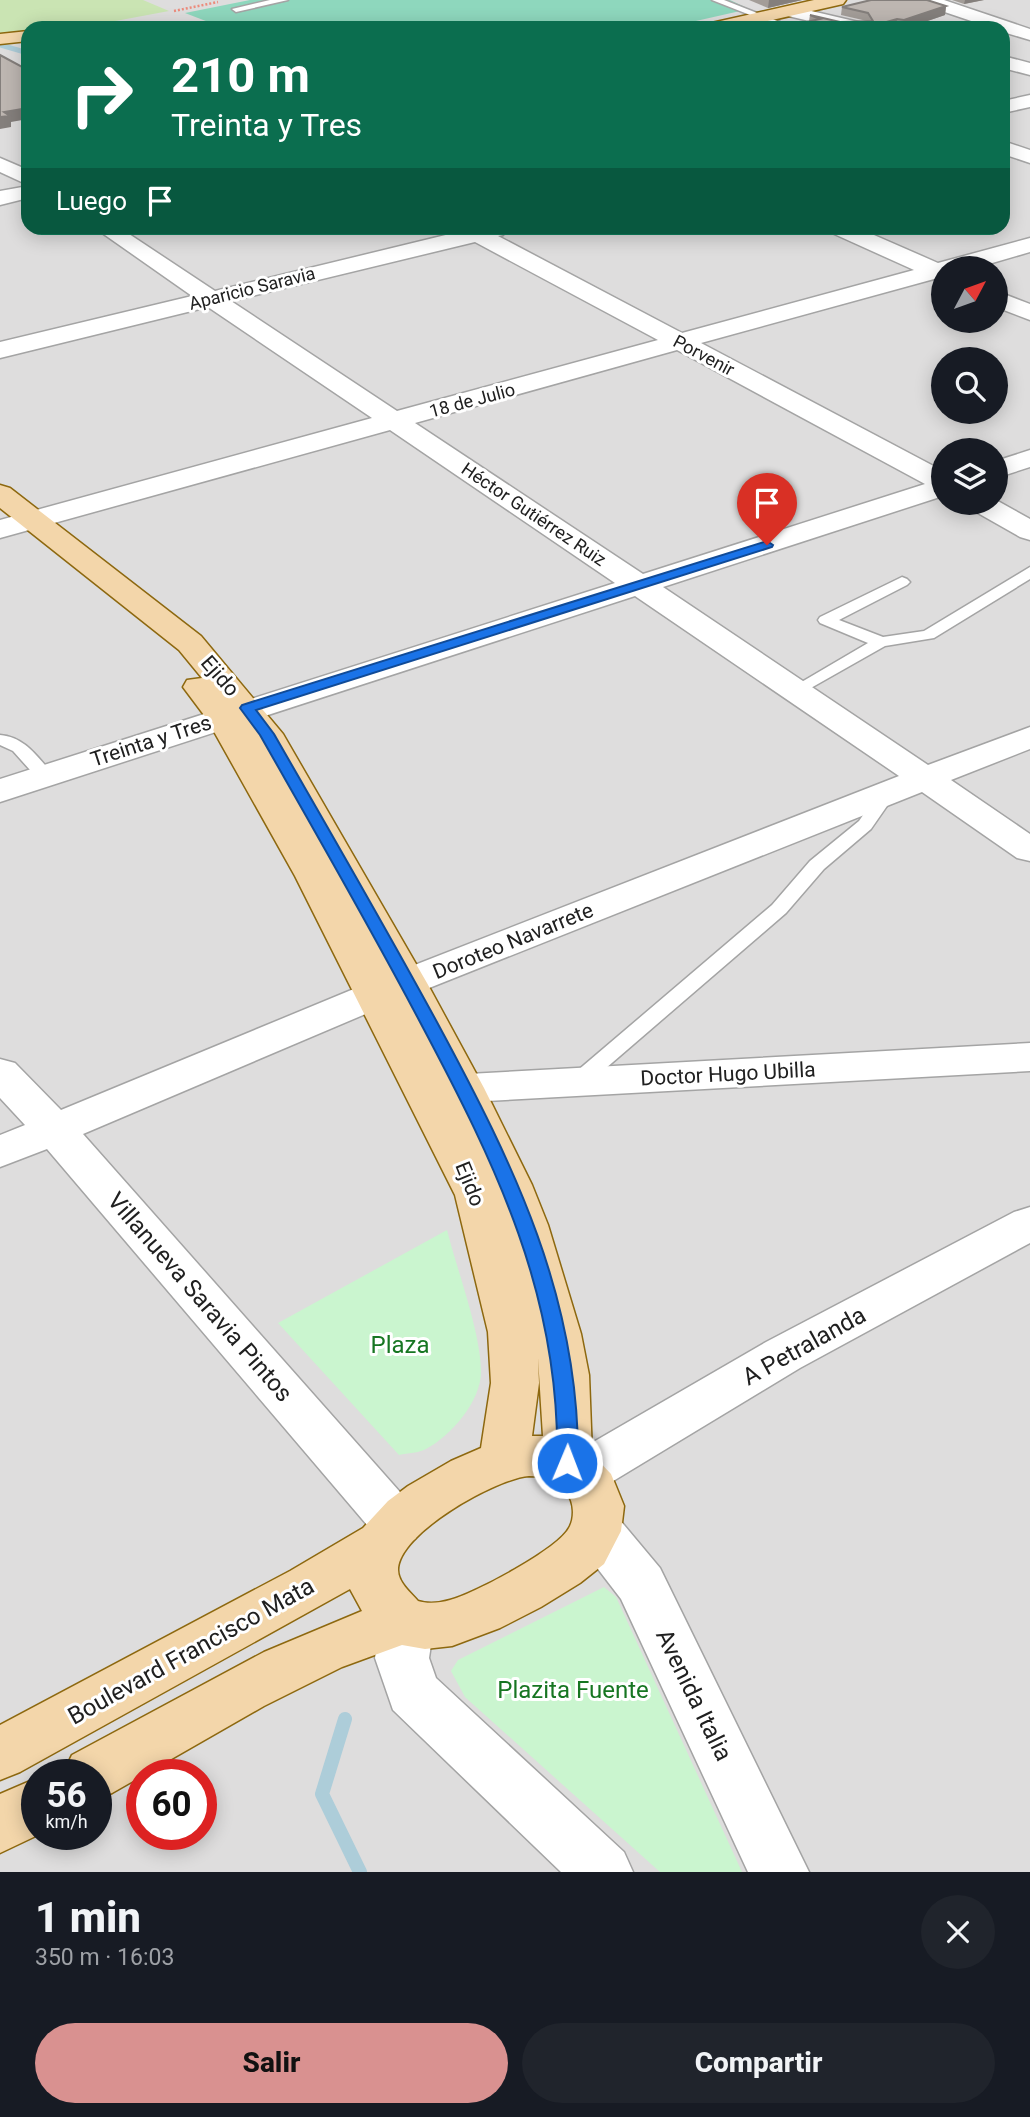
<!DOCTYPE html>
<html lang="es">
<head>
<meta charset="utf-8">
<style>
  :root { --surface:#171b24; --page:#20242c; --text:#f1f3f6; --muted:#9ea1a6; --accent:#d99190 }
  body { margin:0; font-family:Roboto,sans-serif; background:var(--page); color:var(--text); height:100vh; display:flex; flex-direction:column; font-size:26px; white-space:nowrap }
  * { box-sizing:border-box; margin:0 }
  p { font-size:23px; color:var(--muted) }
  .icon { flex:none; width:38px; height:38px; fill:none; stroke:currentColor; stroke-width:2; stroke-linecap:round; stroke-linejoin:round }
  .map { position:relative; height:1872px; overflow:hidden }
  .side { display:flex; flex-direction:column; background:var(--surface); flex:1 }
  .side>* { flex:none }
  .banner { position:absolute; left:21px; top:21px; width:989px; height:214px; border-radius:21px; box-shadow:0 4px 18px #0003; background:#0b6e4f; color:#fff; overflow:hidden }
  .needle { width:46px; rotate:49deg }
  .buttons { position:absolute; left:931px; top:256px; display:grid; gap:14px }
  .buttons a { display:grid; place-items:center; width:77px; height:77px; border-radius:50%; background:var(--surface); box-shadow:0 4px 18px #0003; font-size:35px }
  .speed { position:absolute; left:21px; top:1759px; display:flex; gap:14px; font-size:35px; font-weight:700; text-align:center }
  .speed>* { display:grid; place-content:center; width:91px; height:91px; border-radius:50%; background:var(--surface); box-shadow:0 4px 18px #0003; line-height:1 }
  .speed small { font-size:18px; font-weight:400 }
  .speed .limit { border:10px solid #d22; background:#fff; color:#111 }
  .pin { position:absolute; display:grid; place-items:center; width:60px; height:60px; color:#fff; margin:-72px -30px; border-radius:50% 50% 50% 0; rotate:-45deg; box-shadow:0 0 7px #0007 }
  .pin .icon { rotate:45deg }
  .me { position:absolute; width:77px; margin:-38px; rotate:1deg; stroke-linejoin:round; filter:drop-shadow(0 0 5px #0008) }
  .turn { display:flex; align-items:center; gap:24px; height:147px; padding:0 35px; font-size:32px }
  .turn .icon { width:91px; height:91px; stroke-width:2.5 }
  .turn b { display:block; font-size:49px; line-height:60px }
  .then { display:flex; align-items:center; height:66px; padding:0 35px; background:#0003; gap:14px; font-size:26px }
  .round { display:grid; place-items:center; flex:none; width:74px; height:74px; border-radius:37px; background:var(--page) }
  .overview { display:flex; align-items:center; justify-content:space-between; height:119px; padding:0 35px }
  h1 { font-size:42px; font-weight:800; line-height:52px }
  .cta { display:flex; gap:14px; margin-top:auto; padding:14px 35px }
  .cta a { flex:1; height:80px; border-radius:42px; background:var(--accent); color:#111; font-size:28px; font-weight:800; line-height:80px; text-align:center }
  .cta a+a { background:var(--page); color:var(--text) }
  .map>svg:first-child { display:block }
  .residential { fill:#dedddd; fill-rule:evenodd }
  .grass { fill:#cae4b3 }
  .park { fill:#caf5cf }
  .pitch { fill:#8ed7bd }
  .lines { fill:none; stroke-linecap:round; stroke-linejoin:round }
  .stream-far1 { stroke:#adcdd9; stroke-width:5 }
  .stream { stroke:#adcdd9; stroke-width:14 }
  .service-casing { stroke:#a4a4a4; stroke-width:3 }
  .minor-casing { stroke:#a4a4a4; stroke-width:3 }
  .tertiary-casing { stroke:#a4a4a4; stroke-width:3 }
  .primary-casing { stroke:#8d680f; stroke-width:3 }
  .path { stroke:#ec8b7c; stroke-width:2.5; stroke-dasharray:2 2; stroke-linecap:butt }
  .service { fill:#fff; fill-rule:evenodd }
  .minor { fill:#fff; fill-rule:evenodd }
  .tertiary { fill:#fff; fill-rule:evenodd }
  .primary { fill:#f3d6aa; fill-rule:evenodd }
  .wall { fill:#a39d98 }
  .shaded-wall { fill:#847f7c }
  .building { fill:#bdb6b1; stroke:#847f7c; stroke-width:2 }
  .route { fill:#1a73e8; stroke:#114b97; stroke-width:2 }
  .labels { text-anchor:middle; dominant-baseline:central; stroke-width:6; stroke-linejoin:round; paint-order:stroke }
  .far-street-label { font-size:18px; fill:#202020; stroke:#fff }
  .street-label { font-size:21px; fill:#202020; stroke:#fff }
  .near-street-label { font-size:24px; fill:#202020; stroke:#fff }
  .near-park-label { font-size:24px; fill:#177622; stroke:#fff }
</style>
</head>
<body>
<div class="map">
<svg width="1030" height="1872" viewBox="0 0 1030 1872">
  <rect width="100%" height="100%" fill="#f0ede8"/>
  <path class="residential" d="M0 0H1030V1872H0ZM28 28H1003V228H28ZM943 268H996V320H943ZM943 359H996V411H943ZM943 450H996V502H943ZM37 1774H96V1834H37ZM142 1774H201V1834H142Z"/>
  <polygon class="grass" points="0,0 143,0 169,11 78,28 28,28 28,33 0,35"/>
  <g class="park">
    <path d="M447 1230C457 1270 481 1333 481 1372 481 1401 451 1436 426 1449 419 1453 408 1453 399 1455L278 1323Z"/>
    <polygon points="604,1587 616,1597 742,1872 660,1872 465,1697 451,1671 458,1660"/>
  </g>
  <polygon class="pitch" points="250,0 730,0 749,9 665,28 224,28 185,13"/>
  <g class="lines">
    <polyline class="stream-far1" points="0,45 28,53"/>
    <polyline class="stream" points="345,1719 322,1794 360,1872"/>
    <defs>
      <g id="service">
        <polygon points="270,0 288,0 236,12 232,9"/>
        <polygon points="712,0 724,0 780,22 773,24"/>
        <polygon points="1030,567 1030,579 934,638 885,646 802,693 796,695 788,690 868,643 820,623 818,620 820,617 902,577 907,579 910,582 907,585 839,620 883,637 924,631"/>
        <path d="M0 735C24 737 36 755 51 772L54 776 51 780H39L13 751 0 745Z"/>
        <polygon points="887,788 896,793 871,829 824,869 786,913 584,1087 570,1087 567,1082 570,1077 772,905 810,861 859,821 881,789"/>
      </g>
      <g id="minor">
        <polygon points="918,0 944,0 1030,29 1030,40 1003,32 1003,28 992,28 921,4"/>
        <polygon points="1030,95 1030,107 1003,113 1003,101"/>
        <polygon points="1003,141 1030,150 1030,163 1003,154"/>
        <polygon points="0,158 28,170 28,185 0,172"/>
        <path d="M95 228H120L215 291 458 232 455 228H504L506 230 503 235 498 236 682 333 914 270 832 233 829 228H858L938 263 1030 238V252L975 268H943V281L934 279 701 343 943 471V496L663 587 928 765 1030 727V749L951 780 1030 834V861L1017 858 922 792 389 1004 83 1134 415 1509 423 1524 415 1539 397 1546 379 1539 47 1149 0 1167V1135L25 1125 0 1098V1059L15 1063 61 1110 361 986 899 776 635 596 0 802V779L615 583 390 430 0 538V520L372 418 208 307 0 358V342L192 296ZM475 242 658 340 397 411 231 301ZM677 350 925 484 643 574 415 423Z"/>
        <polygon points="996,291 1030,304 1030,320 996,307"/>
        <polygon points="1030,450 1030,467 996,478 996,461"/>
        <polygon points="996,500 1030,519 1030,540 1020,537 969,508 965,502 996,502"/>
        <polygon points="1030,1043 1030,1071 431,1104 416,1100 410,1090 416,1080 431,1076"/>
        <polygon points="1030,1207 1030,1243 800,1368 600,1489 582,1495 564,1489 557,1474 564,1459 766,1342 1014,1212"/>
      </g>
      <g id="tertiary">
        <polygon points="790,6 867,24 870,28 839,28 784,15 781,11"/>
        <polygon points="1003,56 1030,63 1030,75 1003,68"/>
        <polygon points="28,186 28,198 0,205 0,191"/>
        <polygon points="596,1506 614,1513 660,1568 809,1872 748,1872 621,1599 578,1543 570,1528 578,1513"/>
        <polygon points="407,1601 426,1607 434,1624 429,1658 436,1678 624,1852 633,1872 561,1872 393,1710 375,1658 380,1624 388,1607"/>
      </g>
      <g id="primary">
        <polygon points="814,0 846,0 843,4 737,28 704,28 707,24"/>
        <polygon points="28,31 28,41 0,44 0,34"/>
        <path d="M0 485 10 488 201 636 283 734 427 983 484 1088 532 1185 548 1225 581 1334 589 1375 592 1454 611 1474 624 1506 621 1531 604 1564 580 1583 541 1607 500 1628 452 1646 425 1649 402 1645 342 1667 264 1706 112 1793 96 1799V1774H63L72 1755 264 1652 362 1611 350 1589 20 1772 0 1780V1725L290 1571 363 1528 388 1501 408 1486 451 1461 481 1448 491 1383 488 1332 455 1195 295 876 207 719 183 687 187 680 202 678 179 650 0 508ZM538 1358 543 1436H532L539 1383ZM529 1476C545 1476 556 1480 567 1493 574 1502 575 1518 569 1528 558 1549 474 1594 450 1600 440 1603 427 1604 418 1601 410 1592 398 1582 398 1570 398 1533 497 1478 529 1476Z"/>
        <polygon points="37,1778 37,1834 40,1834 0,1853 0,1794"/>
      </g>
    </defs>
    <use href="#service" class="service-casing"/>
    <use href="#minor" class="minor-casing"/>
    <use href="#tertiary" class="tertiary-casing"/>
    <use href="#primary" class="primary-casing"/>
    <polyline class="path" points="174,11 218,2"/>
    <use href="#service" class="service"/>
    <use href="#minor" class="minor"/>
    <use href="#tertiary" class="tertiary"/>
    <use href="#primary" class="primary"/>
  </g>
  <g class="wall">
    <polygon points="749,0 802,0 768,8"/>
    <polygon points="952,0 984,0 964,4"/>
    <polygon points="946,6 945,15 907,28 780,28 809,21 810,15 840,22 867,21 841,15 842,7"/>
  </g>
  <g class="shaded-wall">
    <polygon points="769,0 802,0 768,8"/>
    <polygon points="965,0 984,0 964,4"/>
    <polygon points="946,6 945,15 907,28 904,28 904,20"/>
    <polygon points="897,19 896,27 894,28 865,28"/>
    <polygon points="28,108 28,119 11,122 11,127 0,129 0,117 4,112"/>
  </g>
  <g class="building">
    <polygon points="871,0 927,0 946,6 904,20 897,19 865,28 844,28 832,23 833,28 780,28 820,19 810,15 840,22 873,21 868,13 842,7"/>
    <polygon points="0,55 28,70 28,108 4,112 10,116 0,117"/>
  </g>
  <path class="route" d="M767 541 773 545 772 547 256 710 274 734C329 830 385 926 438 1024 514 1165 580 1299 578 1463L575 1469 567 1471 560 1469 557 1463C561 1297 496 1165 420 1022 369 925 314 830 260 735L240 708 242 705Z"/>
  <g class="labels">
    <g class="far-street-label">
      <text transform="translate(252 288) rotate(-14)">Aparicio Saravia</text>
      <text transform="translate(704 355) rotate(28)">Porvenir</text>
      <text transform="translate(472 400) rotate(-15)">18 de Julio</text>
      <text transform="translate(534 514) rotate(34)">Héctor Gutiérrez Ruiz</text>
    </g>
    <g class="street-label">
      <text transform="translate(220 676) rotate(49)">Ejido</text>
      <text transform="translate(151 741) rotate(-18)">Treinta y Tres</text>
      <text transform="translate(513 941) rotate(-22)">Doroteo Navarrete</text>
      <text transform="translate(728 1074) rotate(-3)">Doctor Hugo Ubilla</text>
      <text transform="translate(470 1184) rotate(68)">Ejido</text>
    </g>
    <g class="near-street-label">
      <text transform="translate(200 1297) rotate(49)">Villanueva Saravia Pintos</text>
      <text transform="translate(804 1346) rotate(-29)">A Petralanda</text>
      <text transform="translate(191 1651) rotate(-29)">Boulevard Francisco Mata</text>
      <text transform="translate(694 1695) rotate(64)">Avenida Italia</text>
    </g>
    <g class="near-park-label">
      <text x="400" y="1345">Plaza</text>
      <text x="573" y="1690">Plazita Fuente</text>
    </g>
  </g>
</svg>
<div class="buttons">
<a><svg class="needle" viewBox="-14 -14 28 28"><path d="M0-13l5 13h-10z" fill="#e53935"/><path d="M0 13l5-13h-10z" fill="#9ea1a6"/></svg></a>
<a><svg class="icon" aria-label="search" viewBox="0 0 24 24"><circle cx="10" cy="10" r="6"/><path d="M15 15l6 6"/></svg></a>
<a><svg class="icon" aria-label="layers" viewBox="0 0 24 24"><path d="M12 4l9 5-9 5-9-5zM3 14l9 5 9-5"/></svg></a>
</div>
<div class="speed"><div>56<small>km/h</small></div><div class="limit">60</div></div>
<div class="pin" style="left:767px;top:545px;background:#d93025"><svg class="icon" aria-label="arrive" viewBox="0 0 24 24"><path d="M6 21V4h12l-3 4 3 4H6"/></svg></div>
<svg class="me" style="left:567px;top:1463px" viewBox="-20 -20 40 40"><circle r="17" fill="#1a73e8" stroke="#fff" stroke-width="3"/><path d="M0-11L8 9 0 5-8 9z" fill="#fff"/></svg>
<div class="banner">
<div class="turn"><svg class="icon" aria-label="right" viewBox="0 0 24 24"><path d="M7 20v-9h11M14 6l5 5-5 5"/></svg><div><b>210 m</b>Treinta y Tres</div></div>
<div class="then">Luego<svg class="icon" aria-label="arrive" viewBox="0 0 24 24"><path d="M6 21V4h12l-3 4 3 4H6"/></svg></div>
</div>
</div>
<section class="side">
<div class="overview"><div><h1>1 min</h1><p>350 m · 16:03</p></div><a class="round"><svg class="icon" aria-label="close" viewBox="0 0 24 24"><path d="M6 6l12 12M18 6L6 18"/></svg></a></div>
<div class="cta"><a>Salir</a><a>Compartir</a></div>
</section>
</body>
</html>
